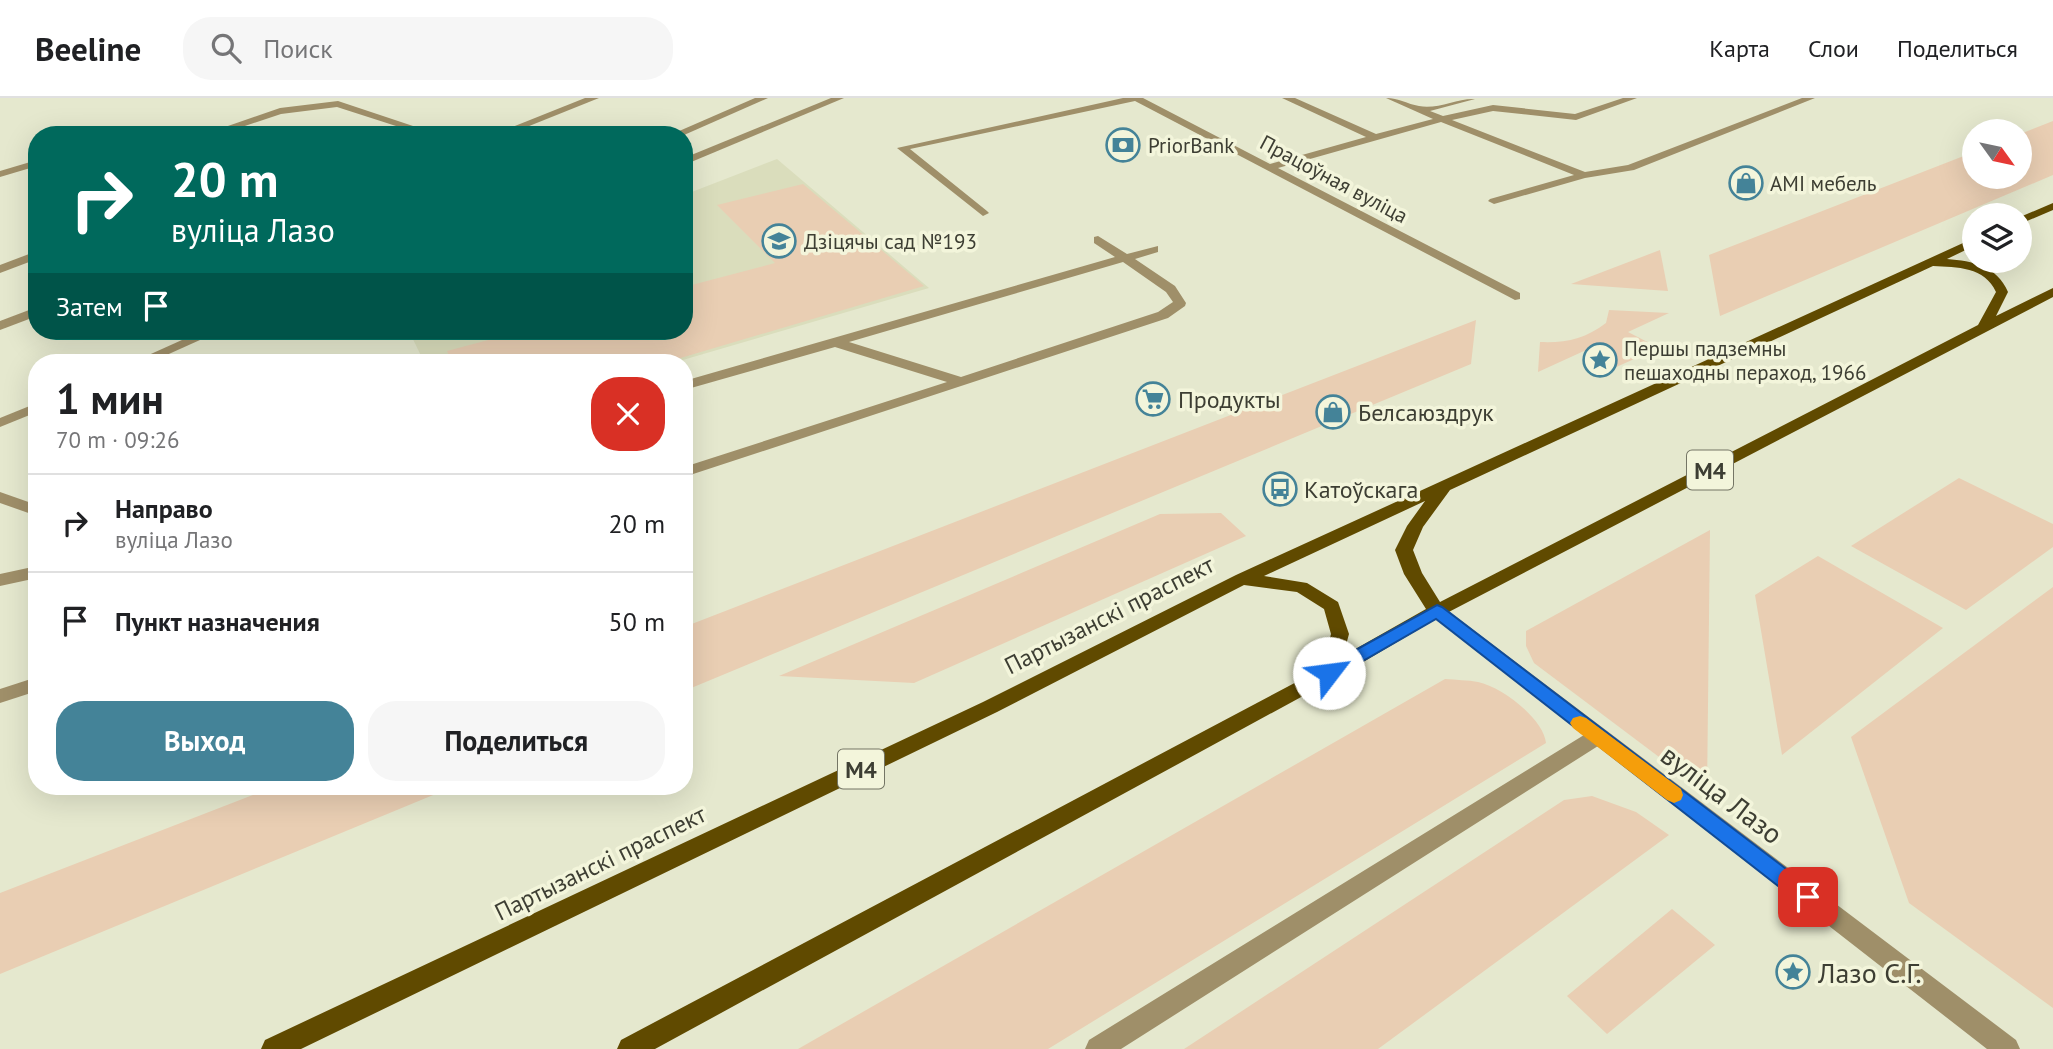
<!DOCTYPE html>
<html lang="ru">
<head>
<meta charset="utf-8">
<style>
  :root { --surface:#fff; --page:#f6f6f6; --text:#202124; --muted:#757577; --line:#e0e0e0; --accent:#448398 }
  body { margin:0; font-family:"PT Sans",sans-serif; background:var(--page); color:var(--text); height:100vh; display:flex; flex-direction:column; font-size:26px; white-space:nowrap }
  * { box-sizing:border-box; margin:0 }
  p { font-size:23px; color:var(--muted) }
  .icon { flex:none; width:38px; height:38px; fill:none; stroke:currentColor; stroke-width:2; stroke-linecap:round; stroke-linejoin:round }
  .map { position:relative; flex:1; overflow:hidden }
  .drawer { position:absolute; left:28px; top:256px; width:665px; height:441px; display:flex; flex-direction:column; background:var(--surface); border-radius:28px; box-shadow:0 7px 28px #0002 }
  .drawer>* { flex:none }
  .top-card { position:absolute; left:28px; top:28px; width:665px; height:214px; border-radius:28px; box-shadow:0 7px 28px #0002; background:#00695c; color:#fff; overflow:hidden }
  .needle { width:46px; rotate:123deg }
  .controls { position:absolute; left:1962px; top:21px; display:grid; gap:14px }
  .controls a { display:grid; place-items:center; width:70px; height:70px; border-radius:50%; background:var(--surface); box-shadow:0 7px 28px #0002; font-size:35px }
  .pin { position:absolute; display:grid; place-items:center; width:60px; height:60px; color:#fff; margin:-30px; border-radius:14px; box-shadow:0 4px 10px #0006 }
  .me { position:absolute; width:77px; margin:-38px; rotate:60deg; stroke-linejoin:round; filter:drop-shadow(0 0 5px #0008) }
  .turn { display:flex; align-items:center; gap:24px; height:147px; padding:0 28px; font-size:32px }
  .turn .icon { width:91px; height:91px; stroke-width:2.5 }
  .turn b { display:block; font-size:49px; line-height:60px }
  .then { display:flex; align-items:center; height:66px; padding:0 28px; background:#0003; gap:14px; font-size:26px }
  .round { display:grid; place-items:center; flex:none; width:74px; height:74px; border-radius:28px; background:var(--page) }
  .head { display:flex; align-items:center; justify-content:space-between; height:119px; padding:0 28px }
  h1 { font-size:42px; font-weight:700; line-height:52px }
  .primary-button { display:flex; gap:14px; margin-top:auto; padding:14px 28px }
  .primary-button a { flex:1; height:80px; border-radius:28px; background:var(--accent); color:#fff; font-size:28px; font-weight:700; line-height:80px; text-align:center }
  .primary-button a+a { background:var(--page); color:var(--text) }
  ul { padding:0; list-style:none }
  li { display:flex; align-items:center; gap:21px; height:98px; padding:0 28px; border-top:2px solid var(--line) }
  li div { flex:1 }
  li b { display:block; font-size:26px }
  li em { font-style:normal }
  header { display:flex; align-items:center; gap:42px; box-sizing:border-box; height:98px; padding:0 35px; background:var(--surface); border-bottom:2px solid var(--line) }
  header strong { font-size:33px }
  nav { display:flex; gap:38px; margin-inline-start:auto; font-size:24px }
  .search { width:490px; height:63px; background:var(--page); display:flex; align-items:center; gap:18px; box-sizing:border-box; padding:0 24px; border-radius:28px; color:var(--muted); font-size:26px }
  .map>svg:first-child { display:block }
  .built { fill:#daddbc }
  .green { fill:#e9ceb3 }
  .lines { fill:none; stroke-linecap:round; stroke-linejoin:round }
  .minor { fill:#9f8f69; fill-rule:evenodd }
  .major { fill:#604a00; fill-rule:evenodd }
  .route { fill:#1a73e8; stroke:#114b97; stroke-width:2 }
  .slow { fill:#f59e0b }
  .labels { text-anchor:middle; dominant-baseline:central; stroke-width:7; stroke-linejoin:round; paint-order:stroke }
  .far-poi-label { font-size:21px; fill:#3d3e33; stroke:#f3f5db; text-anchor:start }
  .far-street-label { font-size:21px; fill:#3d3e33; stroke:#f3f5db }
  .shield { fill:#f3f5db; stroke:#747565; stroke-width:2 }
  .shield-label { font-size:23px; font-weight:bold; fill:#3d3e33 }
  .poi-label { font-size:24px; fill:#3d3e33; stroke:#f3f5db; text-anchor:start }
  .street-label { font-size:24px; fill:#3d3e33; stroke:#f3f5db }
  .near-street-label { font-size:28px; fill:#3d3e33; stroke:#f3f5db }
  .near-poi-label { font-size:28px; fill:#3d3e33; stroke:#f3f5db; text-anchor:start }
</style>
</head>
<body>
<header>
<strong>Beeline</strong>
<div class="search"><svg class="icon" aria-label="search" viewBox="0 0 24 24"><circle cx="10" cy="10" r="6"/><path d="M15 15l6 6"/></svg>Поиск</div>
<nav><a>Карта</a><a>Слои</a><a>Поделиться</a></nav>
</header>
<div class="map">
<svg width="2053" height="951" viewBox="0 0 2053 951">
  <rect width="100%" height="100%" fill="#e5e8ce"/>
  <polygon class="built" points="777,61 929,190 676,264 424,264 409,233 684,233 684,97"/>
  <g class="green">
    <polygon points="2053,23 2053,77 1720,218 1709,157 1974,54 1974,79 2020,79 2020,36"/>
    <polygon points="803,86 924,188 667,264 452,264 447,253 522,233 684,233 684,189 775,165 717,107"/>
    <polygon points="1660,152 1668,193 1571,186"/>
    <path d="M1609 212 1669 215 1628 234 1659 250 1614 270 1584 253 1538 274 1540 244C1566 245 1585 241 1606 225Z"/>
    <polygon points="1476,222 1471,266 684,593 684,529"/>
    <polygon points="1959,380 2053,426 2053,449 1966,512 1851,448"/>
    <polygon points="1221,415 1246,438 914,585 779,578 1160,416"/>
    <polygon points="1710,432 1707,695 1534,565 1526,548 1526,533"/>
    <polygon points="1818,458 1943,530 1782,657 1755,497"/>
    <polygon points="2053,489 2053,910 1909,805 1851,639"/>
    <path d="M1445 581C1456 582 1468 582 1478 584 1502 589 1544 621 1546 645L1048 951H798Z"/>
    <polygon points="276,688 455,688 0,876 0,795"/>
    <polygon points="1592,698 1636,714 1669,737 1378,951 1184,951 1564,702"/>
    <polygon points="1672,811 1715,847 1607,936 1567,898"/>
  </g>
  <g class="lines">
    <g class="minor">
      <polygon points="585,0 599,0 507,37 492,37"/>
      <polygon points="755,0 768,0 684,37 670,37"/>
      <polygon points="831,0 844,0 684,67 684,60"/>
      <path d="M1123 0H1143L1270 66 1366 39 1282 0H1295L1376 36 1433 21 1386 0C1399 0 1407 6 1419 8 1437 12 1457 0 1475 1L1430 13 1443 18 1493 7 1575 16 1623 0H1637L1576 22 1493 13 1452 22 1585 74 1628 67 1802 0H1815L1634 72 1585 80 1494 106 1488 103 1490 101 1574 77 1441 24 1278 70 1520 195V201L1515 202 1135 3 910 51 987 113 989 115 983 118 897 50Z"/>
      <polygon points="338,3 440,37 424,37 337,9 281,16 218,37 202,37 280,10"/>
      <polygon points="37,62 37,68 0,79 0,73"/>
      <path d="M1098 138 1127 156 1158 148V154L1135 161 1175 188 1186 205 1185 208 1168 220 684 379V369L947 284 835 249 684 292V283L1115 159 1094 145V139ZM1123 164 1166 194 1173 204 1158 214 961 279 849 244Z"/>
      <polygon points="37,153 37,161 0,175 0,167"/>
      <polygon points="37,209 37,218 0,232 0,223"/>
      <polygon points="202,233 220,233 151,264 133,264"/>
      <polygon points="37,305 37,314 0,329 0,320"/>
      <polygon points="0,394 37,407 37,418 0,405"/>
      <polygon points="37,468 37,480 0,488 0,476"/>
      <polygon points="1437,507 1443,509 2016,942 2020,951 1987,951 1598,648 1121,951 1085,951 1089,942 1584,637 1431,517 1428,513 1431,509"/>
      <polygon points="37,579 37,593 0,605 0,591"/>
    </g>
    <g class="major">
      <polygon points="2053,105 2053,112 2020,126 2020,119"/>
      <path d="M1974 140V148L1947 161C1973 163 1997 168 2008 194L1996 218 2053 190V199L1443 517 1336 580 655 951H617L621 942 1321 571 1331 536 1324 511 1297 494 1244 487 997 614 301 951H261L265 942 983 604 1236 477ZM1933 168C1957 169 1985 169 1996 194L1978 227 1440 504 1422 475 1413 452 1423 429 1450 392ZM1425 403 1407 428 1395 452 1404 476 1426 511 1343 558 1349 536 1338 504 1307 485 1264 478Z"/>
    </g>
  </g>
  <polygon class="route" points="1437,507 1442,509 1815,793 1818,799 1815,806 1808,808 1801,806 1436,521 1335,579 1323,579 1320,575 1323,570"/>
  <polygon class="slow" points="1580,618 1586,620 1681,691 1683,697 1681,702 1674,705 1667,702 1573,630 1570,625 1573,620"/>
  <defs>
    <symbol id="bank-ring" viewBox="-11 -11 22 22"><circle r="9.5" fill="#f3f5db" stroke="#448398" stroke-width="1.5"/><path d="M-6-4H6V4H-6ZM0-2.3a2.3 2.3 0 1 0 0 4.6a2.3 2.3 0 1 0 0-4.6Z" fill="#448398"/></symbol>
    <symbol id="shop-ring" viewBox="-11 -11 22 22"><circle r="9.5" fill="#f3f5db" stroke="#448398" stroke-width="1.5"/><path d="M-5-2.5h2.3a2.7 3.5 0 0 1 5.4 0H5L5.5 6h-11ZM-1.5-2.5h3a1.5 2.3 0 0 0-3 0Z" fill="#448398"/></symbol>
    <symbol id="school-ring" viewBox="-11 -11 22 22"><circle r="9.5" fill="#f3f5db" stroke="#448398" stroke-width="1.5"/><path d="M0-5L7-2L0 1L-7-2ZM-4 1L0 2.5L4 1V4Q0 6-4 4Z" fill="#448398"/></symbol>
    <symbol id="sight-ring" viewBox="-11 -11 22 22"><circle r="9.5" fill="#f3f5db" stroke="#448398" stroke-width="1.5"/><path d="M0-6L1.8-2.2L6-1.7L2.9 1.2L3.7 5.4L0 3.3L-3.7 5.4L-2.9 1.2L-6-1.7L-1.8-2.2Z" fill="#448398"/></symbol>
    <symbol id="supermarket-ring" viewBox="-11 -11 22 22"><circle r="9.5" fill="#f3f5db" stroke="#448398" stroke-width="1.5"/><path d="M-6-5.5h2.5l.6 2H6L4.5 2H-2.5L-4.4-4H-6ZM-1.5 3.2a1.3 1.3 0 1 0 .1 0ZM3 3.2a1.3 1.3 0 1 0 .1 0Z" fill="#448398"/></symbol>
    <symbol id="bus-ring" viewBox="-11 -11 22 22"><circle r="9.5" fill="#f3f5db" stroke="#448398" stroke-width="1.5"/><path d="M-5-6H5V4H4V6H2V4H-2V6H-4V4H-5ZM-3.5-4V0h7V-4ZM-3.5 1.2v1.5H-2V1.2ZM2 1.2v1.5H3.5V1.2Z" fill="#448398"/></symbol>
  </defs>
  <g fill-rule="evenodd">
    <use href="#bank-ring" x="1104" y="28" width="38" height="38"/>
    <use href="#shop-ring" x="1727" y="66" width="38" height="38"/>
    <use href="#school-ring" x="760" y="124" width="38" height="38"/>
    <use href="#sight-ring" x="1581" y="243" width="38" height="38"/>
    <use href="#supermarket-ring" x="1134" y="282" width="38" height="38"/>
    <use href="#shop-ring" x="1314" y="295" width="38" height="38"/>
    <use href="#bus-ring" x="1261" y="372" width="38" height="38"/>
    <use href="#sight-ring" x="1774" y="855" width="38" height="38"/>
  </g>
  <g class="labels">
    <g class="far-poi-label">
      <text x="1148" y="47">PriorBank</text>
      <text x="1770" y="85">AMI мебель</text>
      <text x="804" y="143">Дзіцячы сад №193</text>
      <text x="1624" y="250">Першы падземны<tspan x="1624" dy="24">пешаходны пераход, 1966</tspan></text>
    </g>
    <g class="far-street-label">
      <text transform="translate(1334 81) rotate(28)">Працоўная вуліца</text>
    </g>
    <g class="shield">
      <rect x="1687" y="352.5" width="46" height="39" rx="5"/>
      <rect x="838" y="651.5" width="46" height="39" rx="5"/>
    </g>
    <g class="shield-label">
      <text x="1710" y="372">М4</text>
      <text x="861" y="671">М4</text>
    </g>
    <g class="poi-label">
      <text x="1178" y="301">Продукты</text>
      <text x="1358" y="314">Белсаюздрук</text>
      <text x="1304" y="391">Катоўскага</text>
    </g>
    <g class="street-label">
      <text transform="translate(1109 517) rotate(-27)">Партызанскі праспект</text>
      <text transform="translate(600 765) rotate(-26)">Партызанскі праспект</text>
    </g>
    <g class="near-street-label">
      <text transform="translate(1722 696) rotate(37)">вуліца Лазо</text>
    </g>
    <g class="near-poi-label">
      <text x="1818" y="874">Лазо С.Г.</text>
    </g>
  </g>
</svg>
<div class="controls">
<a><svg class="needle" viewBox="-14 -14 28 28"><path d="M0-13l5 13h-10z" fill="#e53935"/><path d="M0 13l5-13h-10z" fill="#757577"/></svg></a>
<a><svg class="icon" aria-label="layers" viewBox="0 0 24 24"><path d="M12 4l9 5-9 5-9-5zM3 14l9 5 9-5"/></svg></a>
</div>
<div class="pin" style="left:1808px;top:799px;background:#d93025"><svg class="icon" aria-label="arrive" viewBox="0 0 24 24"><path d="M6 21V4h12l-3 4 3 4H6"/></svg></div>
<svg class="me" style="left:1329px;top:575px" viewBox="-20 -20 40 40"><circle r="19" fill="#fff"/><path d="M0-13L10 11 0 6-10 11z" fill="#1a73e8"/></svg>
<div class="top-card">
<div class="turn"><svg class="icon" aria-label="right" viewBox="0 0 24 24"><path d="M7 20v-9h11M14 6l5 5-5 5"/></svg><div><b>20 m</b>вуліца Лазо</div></div>
<div class="then">Затем<svg class="icon" aria-label="arrive" viewBox="0 0 24 24"><path d="M6 21V4h12l-3 4 3 4H6"/></svg></div>
</div>
<section class="drawer">
<div class="head"><div><h1>1 мин</h1><p>70 m · 09:26</p></div><a class="round" style="background:#d93025;color:#fff"><svg class="icon" aria-label="close" viewBox="0 0 24 24"><path d="M6 6l12 12M18 6L6 18"/></svg></a></div>
<ul>
<li><svg class="icon" aria-label="right" viewBox="0 0 24 24"><path d="M7 20v-9h11M14 6l5 5-5 5"/></svg><div><b>Направо</b><p>вуліца Лазо</p></div><em>20 m</em></li>
<li><svg class="icon" aria-label="arrive" viewBox="0 0 24 24"><path d="M6 21V4h12l-3 4 3 4H6"/></svg><div><b>Пункт назначения</b></div><em>50 m</em></li>
</ul>
<div class="primary-button"><a>Выход</a><a>Поделиться</a></div>
</section>
</div>
</body>
</html>
